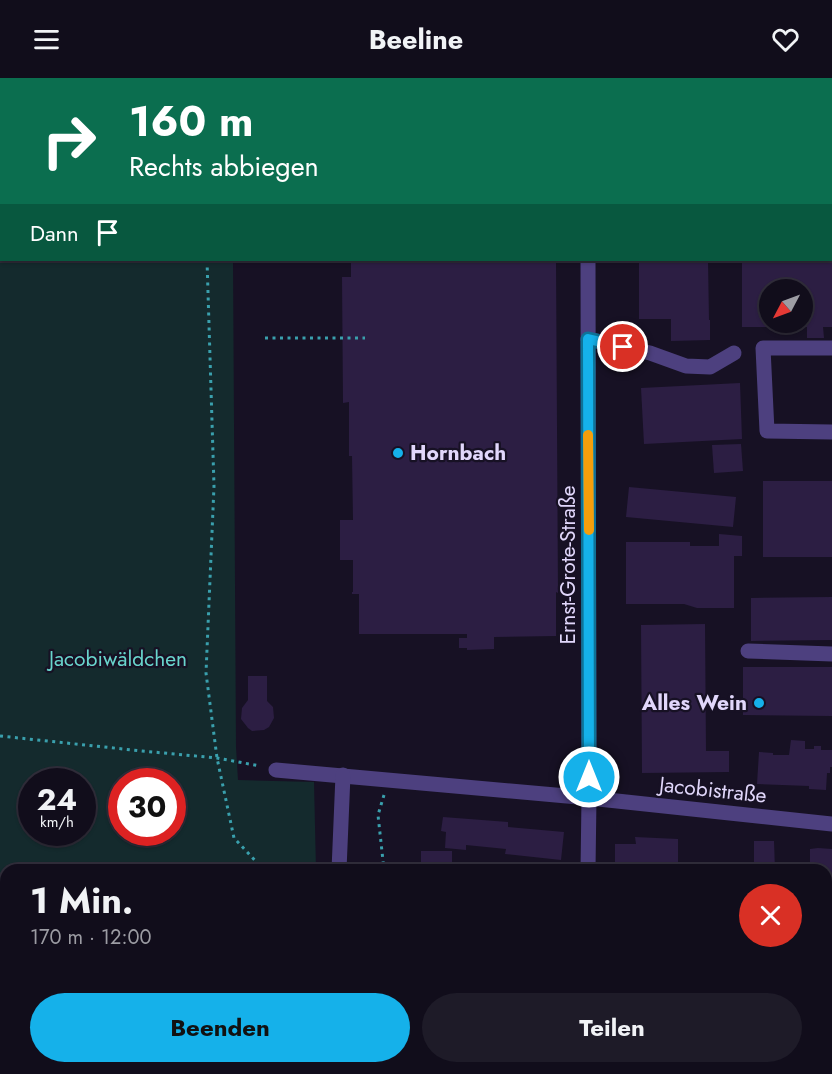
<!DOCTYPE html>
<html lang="de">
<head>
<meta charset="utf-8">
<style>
  :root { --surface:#110d1b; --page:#1e1b28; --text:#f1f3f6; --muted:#9c9ca3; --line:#302d3a; --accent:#15b1ea }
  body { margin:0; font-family:Jost,sans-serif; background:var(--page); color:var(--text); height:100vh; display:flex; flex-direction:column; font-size:22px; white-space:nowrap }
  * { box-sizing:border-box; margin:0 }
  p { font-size:20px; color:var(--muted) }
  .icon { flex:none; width:33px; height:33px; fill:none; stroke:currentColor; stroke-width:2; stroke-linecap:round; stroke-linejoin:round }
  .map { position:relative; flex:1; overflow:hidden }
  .panel { position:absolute; left:0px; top:786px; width:832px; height:210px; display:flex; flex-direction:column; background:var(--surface); border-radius:18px 18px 0 0; box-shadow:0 2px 4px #0004,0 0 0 2px var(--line) }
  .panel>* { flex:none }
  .banner { position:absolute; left:0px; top:0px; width:832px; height:183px; box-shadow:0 2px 4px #0004,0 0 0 2px var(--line); background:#0b6e4f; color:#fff; overflow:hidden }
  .needle { width:39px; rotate:229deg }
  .controls { position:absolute; left:759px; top:201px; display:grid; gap:12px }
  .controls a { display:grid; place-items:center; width:54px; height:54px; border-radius:50%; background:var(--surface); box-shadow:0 2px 4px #0004,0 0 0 2px var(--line); font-size:30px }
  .speed { position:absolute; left:18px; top:690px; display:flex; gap:12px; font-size:30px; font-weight:700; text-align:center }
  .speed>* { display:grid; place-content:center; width:78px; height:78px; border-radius:50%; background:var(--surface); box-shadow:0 2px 4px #0004,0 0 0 2px var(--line); line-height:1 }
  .speed small { font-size:15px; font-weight:400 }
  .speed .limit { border:9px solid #d22; background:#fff; color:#111 }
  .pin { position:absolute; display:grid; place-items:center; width:51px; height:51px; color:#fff; margin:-26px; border:3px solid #fff; border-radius:50%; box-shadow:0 2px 6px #0007 }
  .me { position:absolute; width:66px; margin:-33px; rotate:0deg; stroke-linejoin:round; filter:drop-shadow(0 0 4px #0008) }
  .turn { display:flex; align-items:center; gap:21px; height:126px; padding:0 30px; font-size:27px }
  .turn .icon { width:78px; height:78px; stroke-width:2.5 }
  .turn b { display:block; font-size:42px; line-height:51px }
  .then { display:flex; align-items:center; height:57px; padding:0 30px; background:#0003; gap:12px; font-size:22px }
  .round { display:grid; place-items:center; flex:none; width:63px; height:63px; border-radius:32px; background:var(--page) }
  .head { display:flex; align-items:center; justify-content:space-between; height:102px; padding:0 30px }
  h1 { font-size:36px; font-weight:700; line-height:45px }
  .action { display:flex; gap:12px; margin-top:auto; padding:12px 30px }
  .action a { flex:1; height:69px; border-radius:36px; background:var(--accent); color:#111; font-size:24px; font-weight:700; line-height:69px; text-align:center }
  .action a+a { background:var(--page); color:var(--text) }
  header { display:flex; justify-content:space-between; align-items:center; height:78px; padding:0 30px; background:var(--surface); font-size:27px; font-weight:700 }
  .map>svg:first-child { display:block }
  .green { fill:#142a2d; fill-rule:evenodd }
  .building { fill:#2c1e43; fill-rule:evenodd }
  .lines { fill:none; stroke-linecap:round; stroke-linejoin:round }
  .path { stroke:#3aa0ad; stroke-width:3; stroke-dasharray:3 4.5; stroke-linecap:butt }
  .minor { stroke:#4d407f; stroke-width:15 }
  .major { stroke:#d568f2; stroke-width:15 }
  .tram { stroke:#15b1ea; stroke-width:1.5 }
  .route-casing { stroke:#0e7398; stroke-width:15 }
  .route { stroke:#15b1ea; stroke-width:10 }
  .slow { stroke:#f59e0b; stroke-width:10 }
  .poi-dot { fill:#15b1ea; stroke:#171124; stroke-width:2 }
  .labels { text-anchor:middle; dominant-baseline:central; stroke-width:4.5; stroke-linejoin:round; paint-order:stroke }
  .poi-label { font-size:21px; font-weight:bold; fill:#e1d7fb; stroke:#171124; text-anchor:start }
  .street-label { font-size:21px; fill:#e1d7fb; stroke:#171124 }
  .park-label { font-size:21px; fill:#69d5cd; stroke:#171124 }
</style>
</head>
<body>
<header><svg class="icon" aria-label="menu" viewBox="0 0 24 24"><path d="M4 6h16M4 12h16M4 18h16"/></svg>Beeline<svg class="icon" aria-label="heart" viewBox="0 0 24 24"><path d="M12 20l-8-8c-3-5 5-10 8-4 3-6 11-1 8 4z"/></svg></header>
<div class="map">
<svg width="832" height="996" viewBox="0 0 832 996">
  <rect width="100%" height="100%" fill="#171124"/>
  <g class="green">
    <path d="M0 0H231V2H2V182H233L236 669 238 702 314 704 316 792H6V990H9V996H0ZM32 704H82V754H32ZM122 704H172V754H122Z"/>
    <polygon points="645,0 832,0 832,16 831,2 659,2"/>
  </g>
  <g class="building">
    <polygon points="351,182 556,182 558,515 556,514 556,558 494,559 494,571 467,572 467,570 459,570 459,560 467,560 467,556 359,556 359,516 352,516 352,514 353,514 353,482 340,482 340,442 353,442 352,378 349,378 349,324 343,325 342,199 351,199"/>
    <polygon points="639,182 708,182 709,242 710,242 710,262 671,263 671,241 639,241"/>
    <path d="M742 182H832V249H823L824 260H807V249H742ZM770 212H802V244H770Z"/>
    <polygon points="740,305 742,361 644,366 641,310"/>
    <polygon points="741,366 743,393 714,395 712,367"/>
    <rect x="763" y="403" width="69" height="76"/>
    <polygon points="629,409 736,419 733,449 626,439"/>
    <polygon points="719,456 742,458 742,478 734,478 734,530 697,530 684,526 626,526 626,464 690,464 690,468 719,468"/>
    <polygon points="832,519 832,562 751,563 751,520"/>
    <polygon points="705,546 706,673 729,673 729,694 642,695 641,547"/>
    <polygon points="743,589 832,589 832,638 743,637"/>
    <polygon points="248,598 267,598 267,623 273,629 274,640 269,649 264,652 252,653 248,650 241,641 242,630 248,622"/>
    <polygon points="791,662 805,663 805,671 814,671 814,668 821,668 821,672 832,672 832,689 830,689 830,695 827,695 826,712 809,711 809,708 757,706 759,674 773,675 773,677 789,677"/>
    <polygon points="443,739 508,744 508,749 564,754 561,782 505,776 506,771 466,767 466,772 445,770 446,754 441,753"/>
    <polygon points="635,759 678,761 678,790 670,790 670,792 615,792 615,766 636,766"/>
    <polygon points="754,763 774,763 775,792 754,792"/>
    <polygon points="818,770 832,771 832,808 826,808 826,792 801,792 801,787 810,787 810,771"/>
    <rect x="421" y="773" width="31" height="19"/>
    <polygon points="832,854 832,880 826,880 826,855"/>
    <rect x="826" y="887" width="6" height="77"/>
    <rect x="622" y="990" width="126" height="6"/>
  </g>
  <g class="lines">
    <g class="path">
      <polyline points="0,48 2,51"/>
      <polyline points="0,104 2,104"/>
      <polyline points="207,182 214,408 206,595 217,680 234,760 264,792"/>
      <polyline points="265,260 365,260"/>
      <polyline points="0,658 142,673 217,680 260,688"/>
      <polyline points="384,717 378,737 384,792"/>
      <polyline points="388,996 388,990"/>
    </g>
    <g class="minor">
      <polyline points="590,2 590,0"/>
      <polyline points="588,182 589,720 588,792"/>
      <polyline points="588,261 650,275 686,288 710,289 734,275"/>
      <polyline points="832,270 763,270 767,353 832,354"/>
      <polyline points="748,573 832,576"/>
      <polyline points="276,692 589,720 832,746"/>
      <polyline points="339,792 343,697"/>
      <polyline points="590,990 590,996"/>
      <polyline points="264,996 264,990"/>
    </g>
    <g class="major">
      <polyline points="502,0 517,2"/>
      <polyline points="831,25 832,25"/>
    </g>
    <g class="tram">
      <polyline points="703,0 718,2"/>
      <polyline points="802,0 832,1"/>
    </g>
  </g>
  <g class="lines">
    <defs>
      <polyline id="route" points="589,699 588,261 623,269"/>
    </defs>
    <use href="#route" class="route-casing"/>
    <use href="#route" class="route"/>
    <polyline class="slow" points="588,357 589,452"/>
  </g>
  <g class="poi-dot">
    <circle cx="398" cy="375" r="6"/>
    <circle cx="759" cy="625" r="6"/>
  </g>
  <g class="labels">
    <g class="poi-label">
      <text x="410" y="375">Hornbach</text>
      <text x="747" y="625" text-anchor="end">Alles Wein</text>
    </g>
    <g class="street-label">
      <text transform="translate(568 487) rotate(-90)">Ernst-Grote-Straße</text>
      <text transform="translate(713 712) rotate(6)">Jacobistraße</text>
    </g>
    <g class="park-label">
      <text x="118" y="581">Jacobiwäldchen</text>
    </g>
  </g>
</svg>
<div class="controls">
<a><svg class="needle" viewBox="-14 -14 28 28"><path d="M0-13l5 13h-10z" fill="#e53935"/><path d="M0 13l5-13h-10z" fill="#9c9ca3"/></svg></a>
</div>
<div class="speed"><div>24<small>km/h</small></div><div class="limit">30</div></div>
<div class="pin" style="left:623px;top:269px;background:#d93025"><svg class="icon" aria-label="arrive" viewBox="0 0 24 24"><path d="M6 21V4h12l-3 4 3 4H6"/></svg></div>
<svg class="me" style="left:589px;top:699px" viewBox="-20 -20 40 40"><circle r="17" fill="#15b1ea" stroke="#fff" stroke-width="3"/><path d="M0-11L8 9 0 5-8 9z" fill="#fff"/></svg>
<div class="banner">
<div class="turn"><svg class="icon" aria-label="right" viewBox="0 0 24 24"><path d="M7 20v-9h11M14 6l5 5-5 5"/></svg><div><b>160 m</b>Rechts abbiegen</div></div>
<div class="then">Dann<svg class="icon" aria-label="arrive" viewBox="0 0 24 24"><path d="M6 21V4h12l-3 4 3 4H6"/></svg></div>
</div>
<section class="panel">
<div class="head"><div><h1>1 Min.</h1><p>170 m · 12:00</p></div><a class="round" style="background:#d93025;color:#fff"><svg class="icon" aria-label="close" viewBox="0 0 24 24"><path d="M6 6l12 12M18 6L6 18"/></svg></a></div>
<div class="action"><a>Beenden</a><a>Teilen</a></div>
</section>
</div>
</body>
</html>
